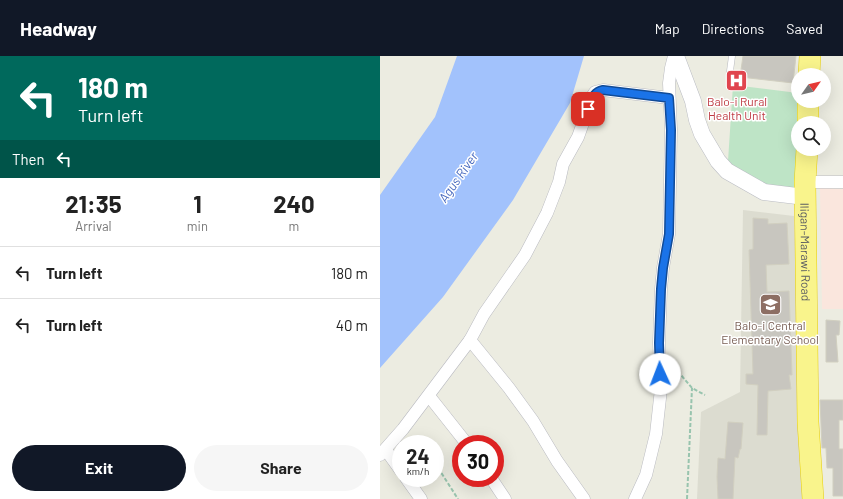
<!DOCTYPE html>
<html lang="en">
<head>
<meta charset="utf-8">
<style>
  :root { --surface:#fff; --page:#f6f6f6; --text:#222; --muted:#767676; --line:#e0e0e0; --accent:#111827 }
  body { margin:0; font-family:Barlow,sans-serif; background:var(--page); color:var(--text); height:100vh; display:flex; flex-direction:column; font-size:15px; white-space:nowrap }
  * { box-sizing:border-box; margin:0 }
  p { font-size:13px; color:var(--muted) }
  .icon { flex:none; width:22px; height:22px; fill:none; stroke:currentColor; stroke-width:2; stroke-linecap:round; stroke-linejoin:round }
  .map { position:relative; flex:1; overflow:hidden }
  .details { display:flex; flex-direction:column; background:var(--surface); width:380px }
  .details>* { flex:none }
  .banner { background:#00695c; color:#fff; overflow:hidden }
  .needle { width:26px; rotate:56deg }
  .fabs { position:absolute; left:411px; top:12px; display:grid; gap:8px }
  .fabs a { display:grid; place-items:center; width:40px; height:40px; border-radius:50%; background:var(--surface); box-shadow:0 4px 16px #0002; font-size:20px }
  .speed { position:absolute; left:12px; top:379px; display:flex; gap:8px; font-size:20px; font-weight:700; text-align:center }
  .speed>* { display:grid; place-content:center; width:52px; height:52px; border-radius:50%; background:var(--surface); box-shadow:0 4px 16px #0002; line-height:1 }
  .speed small { font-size:10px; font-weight:400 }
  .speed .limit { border:6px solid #d22; background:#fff; color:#111 }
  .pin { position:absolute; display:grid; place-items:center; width:34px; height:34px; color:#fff; margin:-17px; border-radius:8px; box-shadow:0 2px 6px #0006 }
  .me { position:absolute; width:44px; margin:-22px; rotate:358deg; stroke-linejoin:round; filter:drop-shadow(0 0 3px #0008) }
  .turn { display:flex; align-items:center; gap:14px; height:84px; padding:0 12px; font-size:18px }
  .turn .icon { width:52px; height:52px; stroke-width:2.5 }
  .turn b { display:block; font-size:28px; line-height:34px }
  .then { display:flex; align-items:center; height:38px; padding:0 12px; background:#0003; gap:8px; font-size:15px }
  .eta { display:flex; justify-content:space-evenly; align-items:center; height:68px; text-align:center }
  .eta b { font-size:24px; font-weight:700; line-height:28px }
  .action { display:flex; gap:8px; margin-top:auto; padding:8px 12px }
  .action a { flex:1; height:46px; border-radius:24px; background:var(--accent); color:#fff; font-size:16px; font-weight:700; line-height:46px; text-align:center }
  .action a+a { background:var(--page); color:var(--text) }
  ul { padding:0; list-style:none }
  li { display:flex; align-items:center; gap:12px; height:52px; padding:0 12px; border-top:1px solid var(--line) }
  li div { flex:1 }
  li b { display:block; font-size:15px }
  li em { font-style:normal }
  header { display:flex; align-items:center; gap:24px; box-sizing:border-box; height:56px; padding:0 20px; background:var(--accent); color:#fff }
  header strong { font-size:19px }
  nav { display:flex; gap:22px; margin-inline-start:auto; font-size:14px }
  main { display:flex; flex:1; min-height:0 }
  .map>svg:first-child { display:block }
  .education { fill:#dcdcd0 }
  .medical { fill:#fae6dd }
  .green { fill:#bee4c6 }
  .water { fill:#a2c2fc }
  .building { fill:#c8c6bf; stroke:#d1cfc0 }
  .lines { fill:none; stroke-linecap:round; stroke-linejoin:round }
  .lane-casing { stroke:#b9bac0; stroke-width:7 }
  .street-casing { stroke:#b9bac0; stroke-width:13 }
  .secondary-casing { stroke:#babcc3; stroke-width:17 }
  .highway-casing { stroke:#e7ce07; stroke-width:22 }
  .path { stroke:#98c4ae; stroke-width:2; stroke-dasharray:4 2; stroke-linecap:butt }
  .lane { stroke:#fff; stroke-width:6 }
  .street { stroke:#fff; stroke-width:12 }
  .secondary { stroke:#fff; stroke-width:16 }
  .highway { stroke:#f9f48c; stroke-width:21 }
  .route-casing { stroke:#114b97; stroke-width:10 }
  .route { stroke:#1a73e8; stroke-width:7 }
  .labels { text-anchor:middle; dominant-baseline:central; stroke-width:3; stroke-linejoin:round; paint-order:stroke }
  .health-label { font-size:12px; fill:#be3a42; stroke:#fff }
  .street-label { font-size:12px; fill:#5a5c62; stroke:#fff }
  .education-label { font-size:12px; fill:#785e54; stroke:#fff }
  .water-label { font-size:13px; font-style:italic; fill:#4668be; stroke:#fff }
</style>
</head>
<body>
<header>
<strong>Headway</strong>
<nav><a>Map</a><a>Directions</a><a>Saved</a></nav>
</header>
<main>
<section class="details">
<div class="banner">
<div class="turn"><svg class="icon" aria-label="left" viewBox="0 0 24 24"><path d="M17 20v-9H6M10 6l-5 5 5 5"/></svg><div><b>180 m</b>Turn left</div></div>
<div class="then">Then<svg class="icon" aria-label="left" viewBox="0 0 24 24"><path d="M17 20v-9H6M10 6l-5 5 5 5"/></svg></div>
</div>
<div class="eta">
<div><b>21:35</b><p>Arrival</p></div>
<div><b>1</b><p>min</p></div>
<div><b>240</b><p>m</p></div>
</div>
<ul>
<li><svg class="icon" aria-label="left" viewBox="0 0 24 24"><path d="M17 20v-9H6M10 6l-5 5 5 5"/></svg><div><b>Turn left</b></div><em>180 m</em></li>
<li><svg class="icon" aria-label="left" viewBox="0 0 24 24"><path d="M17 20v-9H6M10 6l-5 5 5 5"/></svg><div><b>Turn left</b></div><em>40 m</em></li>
</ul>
<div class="action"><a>Exit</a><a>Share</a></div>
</section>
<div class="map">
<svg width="463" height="443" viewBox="0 0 463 443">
  <rect width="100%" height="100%" fill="#ecece1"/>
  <polygon class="education" points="363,154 414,160 422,369 427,443 317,443 321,356 360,336"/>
  <polygon class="medical" points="440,132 463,133 463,253 442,253"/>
  <polygon class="green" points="353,29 418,37 418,93 420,135 367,124 348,105"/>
  <polygon class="water" points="77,0 204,0 190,47 133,144 63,241 0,312 0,139 55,61"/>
  <g class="building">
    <polygon points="363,0 416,0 413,27 360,21"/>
    <polygon points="373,162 388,163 388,168 407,167 409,208 386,209 387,236 409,235 412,319 409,319 411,333 388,335 387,379 377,379 378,329 366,328 366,318 373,318 369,194 373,193"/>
    <polygon points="446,264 460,265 459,279 456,279 458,306 446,306"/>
    <polygon points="440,344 463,344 463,364 459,364 459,393 463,393 463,440 453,440 453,412 447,412 446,392 442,392"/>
    <polygon points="348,366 363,367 361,393 360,393 358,402 355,401 353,443 338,443 337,421 338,402 345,403"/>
  </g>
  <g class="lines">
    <defs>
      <polyline id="lane" points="350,15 352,0"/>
      <g id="street">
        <polyline points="425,126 463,126"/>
        <polyline points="90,284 129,332 153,365 177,405 204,443"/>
        <polyline points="49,340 87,388"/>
        <polyline points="6,394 21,415"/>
        <polyline points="0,399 23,373 90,284 104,258 145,199 167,157 179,126 183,108 198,81 213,39 215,36 223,34 289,42"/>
        <polyline points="26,422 41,443"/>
        <polyline points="111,422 125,443"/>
        <polyline points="255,443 266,419 276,378 281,333 279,287 281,233 283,212 289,178 291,74 289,27 291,12 294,0"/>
      </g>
      <polyline id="secondary" points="296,0 313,45 317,64 322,78 338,105 347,115 384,136 425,141"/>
      <g id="highway">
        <polyline points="429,19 430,0"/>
        <polyline points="428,67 428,45"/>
        <path id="s1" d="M427 93 425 126 428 366 433 443"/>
      </g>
    </defs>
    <use href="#lane" class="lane-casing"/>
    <use href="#street" class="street-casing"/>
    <use href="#secondary" class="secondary-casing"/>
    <use href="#highway" class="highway-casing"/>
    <g class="path">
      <polyline points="290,306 312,332 325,339"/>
      <polyline points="31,381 39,388"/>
      <polyline points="55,407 78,443"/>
      <polyline points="307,443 312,332"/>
    </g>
    <use href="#lane" class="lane"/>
    <use href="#street" class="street"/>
    <use href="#secondary" class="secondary"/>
    <use href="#highway" class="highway"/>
  </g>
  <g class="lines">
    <defs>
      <path id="route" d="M208 53C212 44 213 36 223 34L289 42 291 74 289 178 283 212 281 233 279 287 280 318"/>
    </defs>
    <use href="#route" class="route-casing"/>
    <use href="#route" class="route"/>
  </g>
  <defs>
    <symbol id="hospital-square" viewBox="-11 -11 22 22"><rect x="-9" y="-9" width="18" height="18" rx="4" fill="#e0444e" stroke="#fff"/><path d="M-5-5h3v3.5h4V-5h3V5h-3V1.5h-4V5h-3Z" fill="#fff"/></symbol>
    <symbol id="school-square" viewBox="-11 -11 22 22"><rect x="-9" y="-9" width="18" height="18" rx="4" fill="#8d6e63" stroke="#fff"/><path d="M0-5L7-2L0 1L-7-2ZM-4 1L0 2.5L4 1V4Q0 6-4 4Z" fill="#fff"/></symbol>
  </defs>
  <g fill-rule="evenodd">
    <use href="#hospital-square" x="344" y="12" width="25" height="25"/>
    <use href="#school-square" x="378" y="236" width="25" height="25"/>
  </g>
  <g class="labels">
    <g class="health-label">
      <text x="357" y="45">Balo-i Rural<tspan x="357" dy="14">Health Unit</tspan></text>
    </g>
    <g class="street-label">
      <text stroke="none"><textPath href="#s1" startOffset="103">Iligan-Marawi Road</textPath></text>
    </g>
    <g class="education-label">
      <text x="390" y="269">Balo-i Central<tspan x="390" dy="14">Elementary School</tspan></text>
    </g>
    <g class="water-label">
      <text transform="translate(78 121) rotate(-55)">Agus River</text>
    </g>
  </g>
</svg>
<div class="fabs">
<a><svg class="needle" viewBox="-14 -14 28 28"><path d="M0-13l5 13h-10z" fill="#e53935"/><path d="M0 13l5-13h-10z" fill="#767676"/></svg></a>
<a><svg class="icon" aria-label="search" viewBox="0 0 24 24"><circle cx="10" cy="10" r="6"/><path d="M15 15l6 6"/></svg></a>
</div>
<div class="speed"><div>24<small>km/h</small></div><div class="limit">30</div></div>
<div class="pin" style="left:208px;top:53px;background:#d93025"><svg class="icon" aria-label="arrive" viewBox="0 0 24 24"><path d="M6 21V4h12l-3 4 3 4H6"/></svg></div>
<svg class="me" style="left:280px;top:318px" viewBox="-20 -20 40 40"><circle r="19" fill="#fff"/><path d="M0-13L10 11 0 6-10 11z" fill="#1a73e8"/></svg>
</div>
</main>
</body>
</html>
